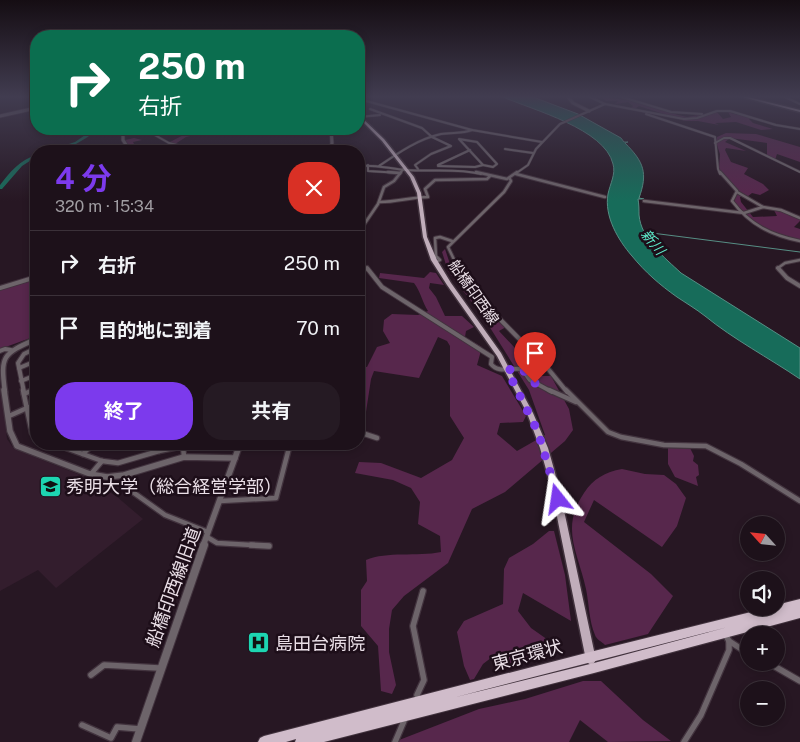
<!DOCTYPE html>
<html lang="ja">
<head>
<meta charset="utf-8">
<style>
  :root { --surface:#1d111a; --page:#251a23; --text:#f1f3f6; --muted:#a09da2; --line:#3b3139; --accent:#7c3aed }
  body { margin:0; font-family:"Public Sans","Noto Sans JP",sans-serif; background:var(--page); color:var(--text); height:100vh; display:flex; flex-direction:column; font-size:19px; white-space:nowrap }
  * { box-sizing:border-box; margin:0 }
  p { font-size:16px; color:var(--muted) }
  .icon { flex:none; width:28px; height:28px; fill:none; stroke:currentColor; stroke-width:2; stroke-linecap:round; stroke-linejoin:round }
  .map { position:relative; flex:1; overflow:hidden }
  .drawer { position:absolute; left:30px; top:145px; width:335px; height:305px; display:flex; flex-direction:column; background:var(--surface); border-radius:20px; box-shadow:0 2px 8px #0003,0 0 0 1px var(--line) }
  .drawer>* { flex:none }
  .banner { position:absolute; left:30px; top:30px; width:335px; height:105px; border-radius:20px; box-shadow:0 2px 8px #0003,0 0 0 1px var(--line); background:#0b6e4f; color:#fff; overflow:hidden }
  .needle { width:32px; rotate:297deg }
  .tools { position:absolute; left:740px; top:516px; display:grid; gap:10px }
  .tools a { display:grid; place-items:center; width:45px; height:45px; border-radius:50%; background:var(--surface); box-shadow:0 2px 8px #0003,0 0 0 1px var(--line); font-size:25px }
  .pin { position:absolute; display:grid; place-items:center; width:42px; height:42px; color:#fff; margin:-51px -21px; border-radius:50% 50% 50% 0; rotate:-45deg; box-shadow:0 0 5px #0007 }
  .pin .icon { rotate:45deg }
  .me { position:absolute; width:55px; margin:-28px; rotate:345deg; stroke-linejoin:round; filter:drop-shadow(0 0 4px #0008) }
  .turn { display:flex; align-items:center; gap:18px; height:105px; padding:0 25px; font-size:22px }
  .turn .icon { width:65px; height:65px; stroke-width:2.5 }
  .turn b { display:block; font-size:35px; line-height:42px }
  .round { display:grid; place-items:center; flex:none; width:52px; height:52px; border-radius:20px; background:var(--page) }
  .head { display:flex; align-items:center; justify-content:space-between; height:85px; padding:0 25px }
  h1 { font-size:30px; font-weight:700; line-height:38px; color:var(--accent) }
  .button { display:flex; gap:10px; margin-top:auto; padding:10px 25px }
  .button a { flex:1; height:58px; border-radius:20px; background:var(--accent); color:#fff; font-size:20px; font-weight:700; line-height:58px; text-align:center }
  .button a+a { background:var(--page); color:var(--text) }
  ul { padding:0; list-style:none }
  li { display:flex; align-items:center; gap:15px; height:65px; padding:0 25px; border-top:1px solid var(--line) }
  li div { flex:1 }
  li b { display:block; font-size:19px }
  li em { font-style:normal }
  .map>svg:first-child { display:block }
  .built { fill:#331d2d }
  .green { fill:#57274c }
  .water { fill:#176c5a; stroke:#568e84 }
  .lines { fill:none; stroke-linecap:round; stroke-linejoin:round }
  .stream { stroke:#568e84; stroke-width:1 }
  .river { fill:#176c5a; fill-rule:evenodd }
  .minor-far4-casing { stroke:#42333e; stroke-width:3 }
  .minor-far3-casing { stroke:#42333e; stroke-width:4.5 }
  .minor-far2-casing { stroke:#42333e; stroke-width:6 }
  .minor-far1-casing { stroke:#42333e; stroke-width:7 }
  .minor-casing { stroke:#42333e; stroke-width:8 }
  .tertiary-far3-casing { stroke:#42333e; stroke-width:4.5 }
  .tertiary-far2-casing { stroke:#42333e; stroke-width:7 }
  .tertiary-far1-casing { stroke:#42333e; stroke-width:8 }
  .tertiary-casing { stroke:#42333e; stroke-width:10 }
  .primary-casing { stroke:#42333e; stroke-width:3 }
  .trunk-casing { stroke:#42333e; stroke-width:2 }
  .minor-far4 { stroke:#6d646a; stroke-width:2 }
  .minor-far3 { stroke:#6d646a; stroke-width:2.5 }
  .minor-far2 { stroke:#6d646a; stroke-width:4 }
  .minor-far1 { stroke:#6d646a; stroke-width:4.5 }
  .minor { stroke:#6d646a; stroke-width:5.5 }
  .tertiary-far3 { stroke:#6d646a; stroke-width:3 }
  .tertiary-far2 { stroke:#6d646a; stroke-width:4.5 }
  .tertiary-far1 { stroke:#6d646a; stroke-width:5.5 }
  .tertiary { stroke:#6d646a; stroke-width:8 }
  .primary { fill:#c0adba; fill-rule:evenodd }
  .trunk { fill:#d0bcca; fill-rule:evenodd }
  .route { stroke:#7c3aed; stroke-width:9; stroke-dasharray:0 16.2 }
  .labels { text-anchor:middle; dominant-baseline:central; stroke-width:5; stroke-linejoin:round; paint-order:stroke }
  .far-water-label { font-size:14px; font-style:italic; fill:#5eefcd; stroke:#1d0e19 }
  .street-label { font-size:15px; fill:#eadfe7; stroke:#1d0e19 }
  .near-poi-label { font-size:18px; fill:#eadfe7; stroke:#1d0e19; text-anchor:start }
  .near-street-label { font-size:18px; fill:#eadfe7; stroke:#1d0e19 }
</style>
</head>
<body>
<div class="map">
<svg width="800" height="742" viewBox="0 0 800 742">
  <rect width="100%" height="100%" fill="#271723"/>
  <polygon class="built" points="0,381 7,439 14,449 83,476 116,496 143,519 56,588 38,570 0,591"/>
  <g class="green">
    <polygon points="601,97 628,100 678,115 687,117 717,112 723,119 731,117 728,112 732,111 731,113 752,118 749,119 753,123 773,129 761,130 736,122 715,123 719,125 698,121 685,121 639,106 636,108 640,110 631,108 633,106 628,102 615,104 618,101 606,101"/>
    <polygon points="195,129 247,129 241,133 202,131 203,133 186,137 175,144 170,142"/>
    <polygon points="726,133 756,134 800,147 800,162 777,154 775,160 767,155 767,143 730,138 725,142 746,151 726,148 725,150 731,162 748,168 744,174 763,184 769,190 760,195 752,193 747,197 740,197 741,202 753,217 777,216 774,210 781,210 800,218 800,221 794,227 800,229 800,240 785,237 759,227 734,202 738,191 722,175 719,168 720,154 717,145 717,137"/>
    <path d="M134 138 142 140 133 142 135 146 143 144 144 148C151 147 162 146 168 148L167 151H132L125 140Z"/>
    <path d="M445 249 452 270 480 302 506 327 499 331 528 362 534 363 535 368 542 376H551L569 409 573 430 565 441 505 492 472 509 448 563 404 596 392 610 389 629V652L396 685 392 694 381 691 378 646 361 626V590L367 581 366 560C387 551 417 557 441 552L440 536 418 524 420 502 411 488 393 480 355 473 359 462 381 463 421 478 452 460 464 438 450 416V346L447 341 438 337 419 378 374 371 371 379 364 425 359 427V366L367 367 377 347 390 343 383 331 384 320 392 314 418 315 428 311C422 302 421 292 414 283L379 278 380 273 424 278 430 272 436 273 444 285 430 283 429 288 436 297 445 316H462L474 327 466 331 465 337 482 347 477 365 502 376 526 416 523 422 500 423 497 434 517 451 545 435 529 390 484 318 448 271 442 252Z"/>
    <polygon points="36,278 36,336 0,349 0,290"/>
    <polygon points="668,448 690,448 694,456 693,461 698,465 699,475 696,477 698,486 675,477 668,464"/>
    <path d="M622 469 645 474 664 475 676 484 686 498 677 526 662 547 594 500 584 522 651 574 673 596 648 634 605 645C602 642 596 639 595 635 589 621 589 603 586 589 578 552 560 528 584 493 593 479 605 472 622 469Z"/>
    <polygon points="549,531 554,531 565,575 571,621 523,593 518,611 531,628 558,647 506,665 496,654 483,664 474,679 470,680 464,666 457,632 464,621 503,604 504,569 509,558 533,544"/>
    <polygon points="583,681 601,681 643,720 671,741 608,742 580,720 569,742 394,742 479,709 525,699"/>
  </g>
  <path class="water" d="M503 97H533L578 114 621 138 624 142H628L625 143C644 162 648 173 639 198L644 199H638C639 204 639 210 639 215 641 239 665 258 681 273L800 348V379C769 358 733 339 705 316 696 309 686 303 677 297 660 285 645 272 632 256 618 240 604 216 608 194 610 184 616 174 613 164 605 129 533 110 503 97Z"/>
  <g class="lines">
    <polyline class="stream" points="644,232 800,252"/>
    <g class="river">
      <path d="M94 129H98C85 140 66 152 48 151L75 142Z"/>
      <path d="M36 155V157L22 166 2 189H0V185C10 172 20 160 36 155Z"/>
    </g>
    <defs>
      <g id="minor-far4">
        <polyline points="590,97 605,104"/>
        <polyline points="622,97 671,112 702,114"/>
        <polyline points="785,97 800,104"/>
        <polyline points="359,99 472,130 542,142"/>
        <polyline points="370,109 422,128 432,137 451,146 431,154 415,165 418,169"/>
        <polyline points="646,114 715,137 718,169 720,174"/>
        <polyline points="359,117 380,115"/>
        <polyline points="152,129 153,134 169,143 200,151"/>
        <polyline points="171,129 177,129"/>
        <polyline points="314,129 331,129"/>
        <polygon points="459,139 477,142 497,164 493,167 483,165"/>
        <polyline points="715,143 724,138 730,138 800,172"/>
        <polyline points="505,149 533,153"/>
        <polyline points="169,151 175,145"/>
        <polyline points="220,151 231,149 247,151"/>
        <polyline points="368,165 368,171 400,173"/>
        <polyline points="438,165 470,150"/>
        <path d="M359 166C375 164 390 169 406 170 432 172 456 168 481 174"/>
        <path d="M379 166C398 153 418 139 441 134 452 132 462 134 472 130"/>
        <polyline points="438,166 475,167 483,165"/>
        <polyline points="400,174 403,169"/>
        <polyline points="515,174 528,165 536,149 560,124 605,104 684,119 697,118 717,111 730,111 776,125 800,129"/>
      </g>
      <g id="minor-far3">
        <polyline points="388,172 400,173"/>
        <polyline points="476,172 507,179 517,172"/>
        <path d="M720 172 737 191 732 201C750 225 771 235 800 241"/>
        <polyline points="516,174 605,197"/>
        <polyline points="737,192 763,207 781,210 800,218"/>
        <polyline points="644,201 744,213 763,207"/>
        <path d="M380 202C397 202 411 197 428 197L425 189 435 180 487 179 490 176"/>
        <polyline points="359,232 378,204 384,187 394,181 401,172"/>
        <polyline points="435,262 440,260 436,256 435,238 440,237 452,241"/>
        <polyline points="359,263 368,270"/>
        <polyline points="459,270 448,247 504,192 511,181 510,179"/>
        <polyline points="779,270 778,268 785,263 800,260"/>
      </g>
      <g id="minor-far2">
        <path d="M367 268 382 287 492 357 491 364C499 374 511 367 522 369L530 380 552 392"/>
        <polyline points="459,268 481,300 545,365 567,392"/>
        <polyline points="778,268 787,278 800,286"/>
        <polyline points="0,288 36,277"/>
        <polyline points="0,351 5,349 11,350"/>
        <polyline points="19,368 36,361"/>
        <polyline points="21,381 36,375"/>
        <polyline points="24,392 18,363 24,354 36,348"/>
        <polyline points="30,392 36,389"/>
      </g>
      <g id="minor-far1">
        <polyline points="23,390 32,433 36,436"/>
        <polyline points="549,390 576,402"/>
        <polyline points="566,390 608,432 621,437 664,445 706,446 741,464 800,501"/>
        <polyline points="24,394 33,390"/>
        <polyline points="9,416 36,404"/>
        <polyline points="359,432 377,438"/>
        <polyline points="55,444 102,461 118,463 159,451"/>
        <polyline points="159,444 159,451 183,446 184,457"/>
        <polyline points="83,454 93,444"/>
        <polyline points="91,474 102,461"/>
        <polyline points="124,475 123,485 165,515 208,532"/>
        <polyline points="220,501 276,498 290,444"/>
        <polyline points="207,537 217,543 269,546"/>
      </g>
      <g id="minor">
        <polyline points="251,545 269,546"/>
        <polyline points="729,641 749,654"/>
        <polyline points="767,662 800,681"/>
        <polyline points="91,675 104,665 159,668"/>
        <polyline points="417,695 424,680 413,626 423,591"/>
        <polyline points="82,725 111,738 117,727 140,729"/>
        <polyline points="395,742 404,721"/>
        <polyline points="684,742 701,715 729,650 729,641 725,634"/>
      </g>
      <g id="tertiary-far3">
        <polyline points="568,97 573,103 589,111"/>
        <polyline points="0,116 36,108"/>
        <polyline points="123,129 123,140 130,151"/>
        <polyline points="330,151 332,143 331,129"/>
      </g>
      <path id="tertiary-far2" d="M5 392C0 355 3 354 36 339"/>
      <g id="tertiary-far1">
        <polyline points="4,390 10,431 17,446 90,474 107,477 124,475 184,457 235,458"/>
        <polyline points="203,546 240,444"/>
      </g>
      <polyline id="tertiary" points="136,742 204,545"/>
      <g id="primary">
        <polygon points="742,97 748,97 800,110 800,112"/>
        <polygon points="359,115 384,139 414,177 421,193 427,237 437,260 451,283 501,353 533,413 548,448 559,487 596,660 594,663 591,665 588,663 586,660 551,487 540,448 527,413 497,356 447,285 431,260 423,237 417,193 410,177 382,141 359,118"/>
      </g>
      <path id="trunk" d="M800 599V618L594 673 324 742H295L296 739 286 742H258L260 738 264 736 590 652 767 608H776V605ZM728 627 594 663 456 697Z"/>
    </defs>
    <use href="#minor-far4" class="minor-far4-casing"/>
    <use href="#minor-far3" class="minor-far3-casing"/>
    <use href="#minor-far2" class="minor-far2-casing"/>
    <use href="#minor-far1" class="minor-far1-casing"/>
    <use href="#minor" class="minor-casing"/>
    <use href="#tertiary-far3" class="tertiary-far3-casing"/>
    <use href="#tertiary-far2" class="tertiary-far2-casing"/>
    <use href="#tertiary-far1" class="tertiary-far1-casing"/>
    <use href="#tertiary" class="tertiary-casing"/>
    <use href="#primary" class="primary-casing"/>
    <use href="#trunk" class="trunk-casing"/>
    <use href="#minor-far4" class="minor-far4"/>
    <use href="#minor-far3" class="minor-far3"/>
    <use href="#minor-far2" class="minor-far2"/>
    <use href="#minor-far1" class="minor-far1"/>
    <use href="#minor" class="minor"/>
    <use href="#tertiary-far3" class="tertiary-far3"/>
    <use href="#tertiary-far2" class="tertiary-far2"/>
    <use href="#tertiary-far1" class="tertiary-far1"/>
    <use href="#tertiary" class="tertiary"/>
    <use href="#primary" class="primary"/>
    <use href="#trunk" class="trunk"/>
  </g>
  <linearGradient id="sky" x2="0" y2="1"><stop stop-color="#150d13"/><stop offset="0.48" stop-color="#413c50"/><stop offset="1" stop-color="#413c50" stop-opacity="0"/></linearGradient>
  <rect width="800" height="201" fill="url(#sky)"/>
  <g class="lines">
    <polyline class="route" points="535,383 530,380 522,368 507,370 538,432 558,499"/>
  </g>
  <defs>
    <symbol id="university-square" viewBox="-11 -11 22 22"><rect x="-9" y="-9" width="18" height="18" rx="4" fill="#1dd5b1" stroke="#1d0e19"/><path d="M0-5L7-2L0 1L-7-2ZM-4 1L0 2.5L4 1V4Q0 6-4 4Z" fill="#111"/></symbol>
    <symbol id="hospital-square" viewBox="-11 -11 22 22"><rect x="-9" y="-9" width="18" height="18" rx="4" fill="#1dd5b1" stroke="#1d0e19"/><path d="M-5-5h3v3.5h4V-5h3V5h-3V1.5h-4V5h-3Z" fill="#111"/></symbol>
  </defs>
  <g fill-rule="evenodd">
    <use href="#university-square" x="38" y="474" width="25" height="25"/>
    <use href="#hospital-square" x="246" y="630" width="25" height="25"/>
  </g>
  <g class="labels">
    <g class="far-water-label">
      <text transform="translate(653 242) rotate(50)">新川</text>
    </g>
    <g class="street-label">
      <text transform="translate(474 292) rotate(55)">船橋印西線</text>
    </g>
    <g class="near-poi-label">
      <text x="66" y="486">秀明大学（総合経営学部）</text>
      <text x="275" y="643">島田台病院</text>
    </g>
    <g class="near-street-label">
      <text transform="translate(173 587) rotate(-70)">船橋印西線旧道</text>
      <text transform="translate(527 655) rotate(-15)">東京環状</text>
    </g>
  </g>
</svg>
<div class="tools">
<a><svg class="needle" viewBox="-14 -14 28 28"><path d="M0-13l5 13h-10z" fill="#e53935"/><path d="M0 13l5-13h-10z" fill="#a09da2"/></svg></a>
<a><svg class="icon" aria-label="sound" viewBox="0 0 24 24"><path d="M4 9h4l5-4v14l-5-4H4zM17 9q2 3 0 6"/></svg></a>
<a>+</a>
<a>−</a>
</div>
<div class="pin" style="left:535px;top:383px;background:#d93025"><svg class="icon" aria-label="arrive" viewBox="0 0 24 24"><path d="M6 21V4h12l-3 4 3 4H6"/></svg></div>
<svg class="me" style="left:558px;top:499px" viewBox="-20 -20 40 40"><path d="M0-17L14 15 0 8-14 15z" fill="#7c3aed" stroke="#fff" stroke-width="4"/></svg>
<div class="banner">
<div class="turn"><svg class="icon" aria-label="right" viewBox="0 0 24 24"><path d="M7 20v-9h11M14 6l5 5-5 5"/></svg><div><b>250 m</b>右折</div></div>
</div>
<section class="drawer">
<div class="head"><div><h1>4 分</h1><p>320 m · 15:34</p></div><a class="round" style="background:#d93025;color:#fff"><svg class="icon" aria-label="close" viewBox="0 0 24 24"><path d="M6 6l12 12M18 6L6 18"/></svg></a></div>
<ul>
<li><svg class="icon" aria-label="right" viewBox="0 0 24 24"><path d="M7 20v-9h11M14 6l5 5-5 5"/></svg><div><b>右折</b></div><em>250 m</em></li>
<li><svg class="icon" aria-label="arrive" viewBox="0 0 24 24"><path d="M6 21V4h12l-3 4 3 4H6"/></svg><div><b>目的地に到着</b></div><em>70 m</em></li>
</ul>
<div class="button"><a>終了</a><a>共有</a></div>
</section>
</div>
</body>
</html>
